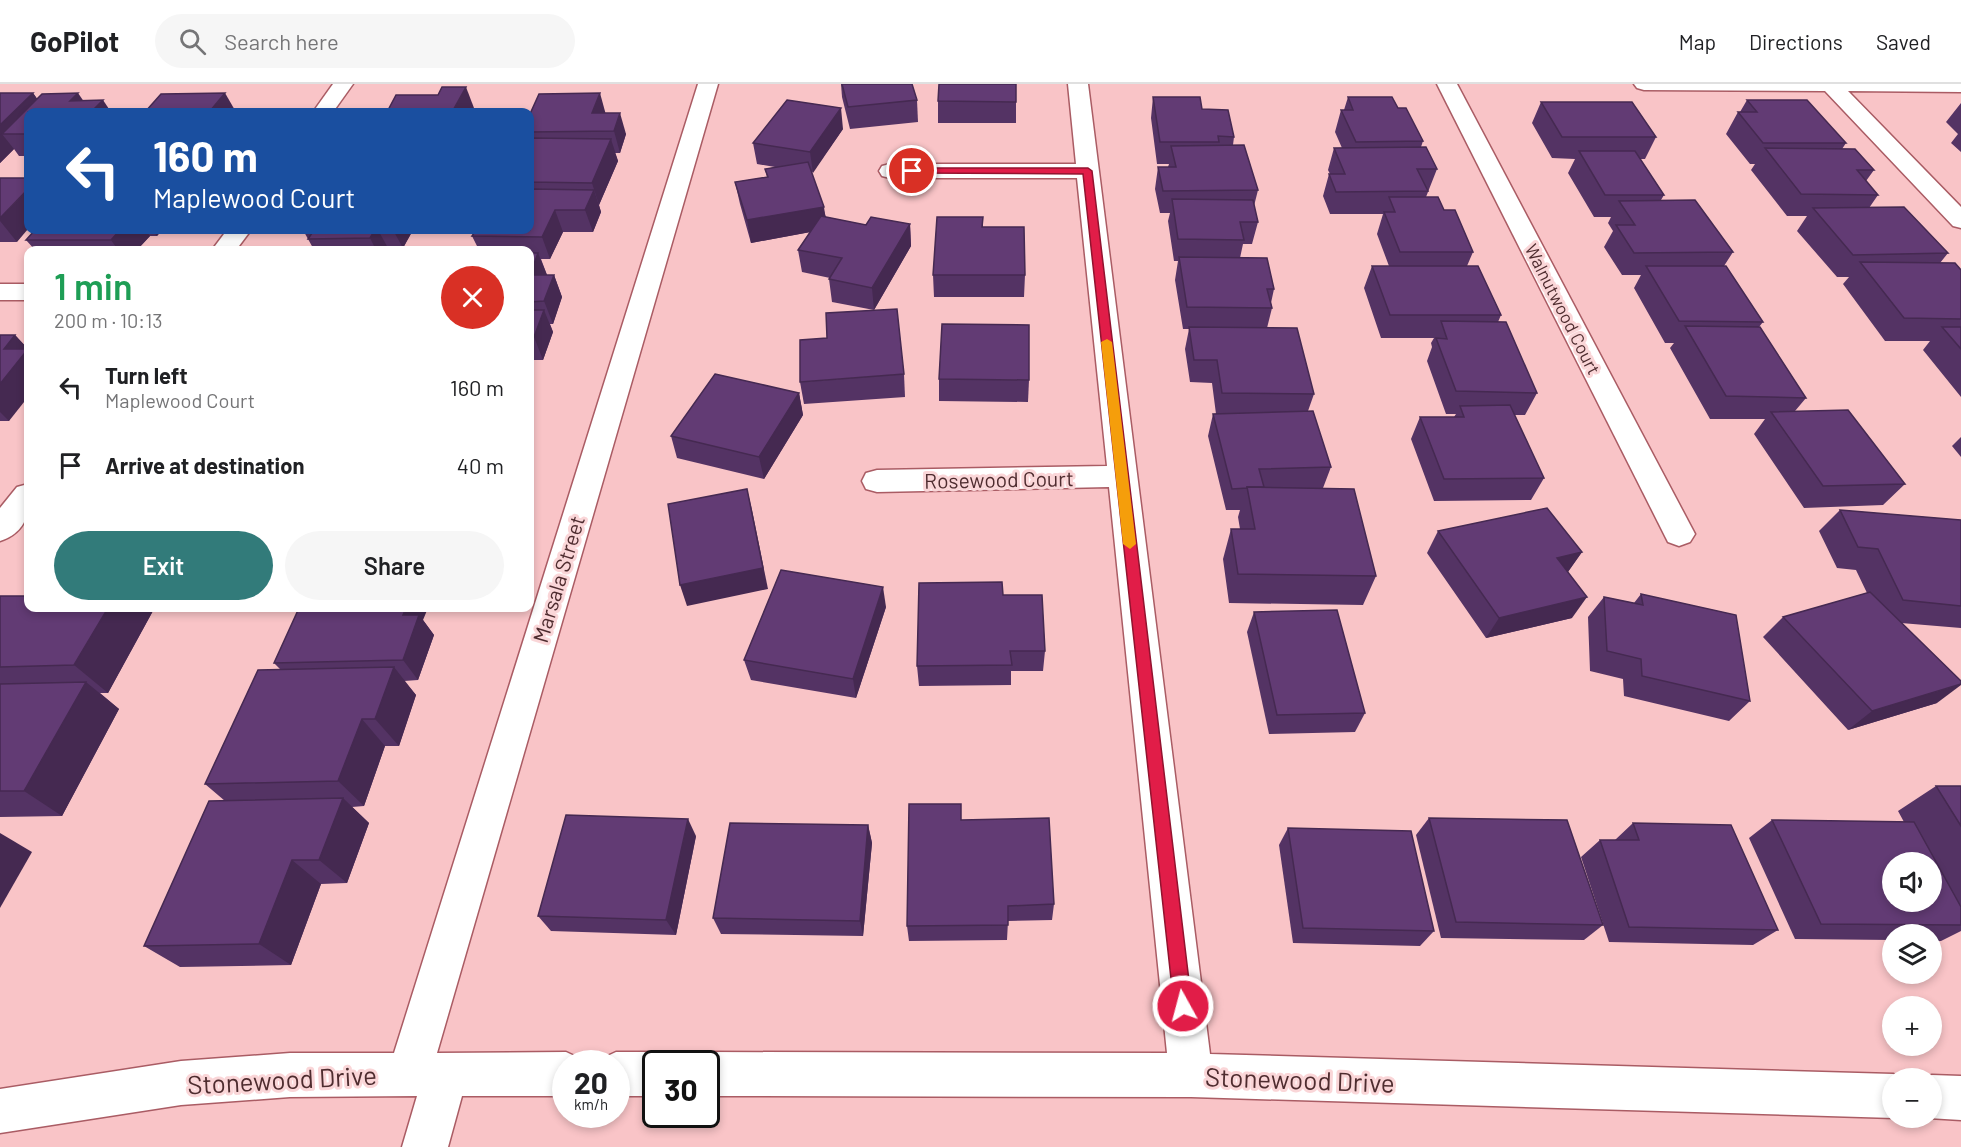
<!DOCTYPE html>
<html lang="en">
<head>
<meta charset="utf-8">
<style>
  :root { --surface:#fff; --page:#f6f6f6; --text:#202124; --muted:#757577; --line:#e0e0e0; --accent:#327b7a }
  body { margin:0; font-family:Barlow,sans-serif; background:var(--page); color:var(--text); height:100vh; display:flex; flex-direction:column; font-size:22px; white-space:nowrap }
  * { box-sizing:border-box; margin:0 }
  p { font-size:20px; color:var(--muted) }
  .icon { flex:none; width:33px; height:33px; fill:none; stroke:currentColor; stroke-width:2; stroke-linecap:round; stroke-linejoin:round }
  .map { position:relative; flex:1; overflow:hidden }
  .details { position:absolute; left:24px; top:162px; width:510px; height:366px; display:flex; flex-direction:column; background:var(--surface); border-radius:12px; box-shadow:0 3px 9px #0003 }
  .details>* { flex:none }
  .top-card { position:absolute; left:24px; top:24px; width:510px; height:126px; border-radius:12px; box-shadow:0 3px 9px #0003; background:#1a4fa0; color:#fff; overflow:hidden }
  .controls { position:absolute; left:1882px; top:768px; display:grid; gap:12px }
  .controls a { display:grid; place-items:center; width:60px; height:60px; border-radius:50%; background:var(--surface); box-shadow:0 3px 9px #0003; font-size:30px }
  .speed { position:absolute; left:552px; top:966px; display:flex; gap:12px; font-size:30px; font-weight:700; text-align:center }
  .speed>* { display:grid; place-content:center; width:78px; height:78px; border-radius:50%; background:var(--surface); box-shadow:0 3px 9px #0003; line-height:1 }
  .speed small { font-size:15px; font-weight:400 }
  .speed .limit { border:3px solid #111; border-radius:9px; background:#fff; color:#111 }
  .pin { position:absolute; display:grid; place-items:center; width:51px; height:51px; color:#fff; margin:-26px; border:3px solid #fff; border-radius:50%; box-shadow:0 2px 6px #0007 }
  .me { position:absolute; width:66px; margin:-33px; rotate:353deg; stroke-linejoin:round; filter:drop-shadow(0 0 4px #0008) }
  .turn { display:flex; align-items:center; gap:21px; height:126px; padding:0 30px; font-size:27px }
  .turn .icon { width:78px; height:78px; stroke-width:2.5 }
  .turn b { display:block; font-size:42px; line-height:51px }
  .round { display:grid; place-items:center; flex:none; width:63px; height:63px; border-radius:32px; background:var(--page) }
  .overview { display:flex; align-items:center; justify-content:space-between; height:102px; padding:0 30px }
  h1 { font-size:36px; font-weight:600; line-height:45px; color:#1e9e55 }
  .primary-button { display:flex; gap:12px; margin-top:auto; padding:12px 30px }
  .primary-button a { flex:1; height:69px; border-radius:36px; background:var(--accent); color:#fff; font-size:24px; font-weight:600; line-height:69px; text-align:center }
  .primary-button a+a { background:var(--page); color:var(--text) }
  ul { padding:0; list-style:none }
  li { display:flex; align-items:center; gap:18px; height:78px; padding:0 30px }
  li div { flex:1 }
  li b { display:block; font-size:22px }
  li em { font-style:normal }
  header { display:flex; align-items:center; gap:36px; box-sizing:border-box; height:84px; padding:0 30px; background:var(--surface); border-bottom:2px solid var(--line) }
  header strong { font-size:28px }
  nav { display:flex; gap:33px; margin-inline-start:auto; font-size:21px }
  .search { width:420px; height:54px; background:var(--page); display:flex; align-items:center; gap:15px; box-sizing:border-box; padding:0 21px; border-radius:33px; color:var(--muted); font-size:22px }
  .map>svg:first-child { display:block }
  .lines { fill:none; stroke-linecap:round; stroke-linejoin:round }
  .minor-casing { stroke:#aa5c64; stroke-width:3 }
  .minor { fill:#fff; fill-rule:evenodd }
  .wall { fill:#543364 }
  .shaded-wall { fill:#452951 }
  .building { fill:#623b74; stroke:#452951; stroke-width:1.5; fill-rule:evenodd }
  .route { fill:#e11d48; stroke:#92132f; stroke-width:1.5 }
  .slow { fill:#f59e0b }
  .labels { text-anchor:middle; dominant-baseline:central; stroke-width:6; stroke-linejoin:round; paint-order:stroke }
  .far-street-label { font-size:18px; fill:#4e2c2f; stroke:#fad6d8 }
  .street-label { font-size:21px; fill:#4e2c2f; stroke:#fad6d8 }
  .near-street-label { font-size:26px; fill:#4e2c2f; stroke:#fad6d8 }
</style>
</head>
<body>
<header>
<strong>GoPilot</strong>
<div class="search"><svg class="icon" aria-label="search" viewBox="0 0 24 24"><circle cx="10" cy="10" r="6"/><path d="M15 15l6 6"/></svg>Search here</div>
<nav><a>Map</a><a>Directions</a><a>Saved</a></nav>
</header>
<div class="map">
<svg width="1961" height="1063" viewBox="0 0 1961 1063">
  <rect width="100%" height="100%" fill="#f9c4c7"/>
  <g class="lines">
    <defs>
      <g id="minor">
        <polygon points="333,0 353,0 333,28 313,28"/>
        <polygon points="698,0 718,0 437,969 566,968 581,975 583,980 566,980 566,1012 462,1012 448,1063 402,1063 417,1012 290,1013 181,1021 0,1049 0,1005 181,977 290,969 394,969"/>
        <polygon points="1068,0 1088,0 1210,970 1893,990 1904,994 1893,994 1894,1034 1191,1013 706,1012 706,980 689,980 691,975 706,968 1167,969 1109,403 877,408 866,405 862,397 866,389 877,386 1107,382 1077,94 890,94 882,92 879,87 882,82 890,80 1076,80"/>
        <polygon points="1437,0 1457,0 1695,450 1690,458 1679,462 1668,458"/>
        <polygon points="1634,0 1961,0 1961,8 1848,7 1961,123 1961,144 1953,142 1825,7 1644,6 1637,4"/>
        <polygon points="227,146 251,146 236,166 212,166"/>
        <rect x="0" y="200" width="28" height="16"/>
        <path d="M28 400C31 425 28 448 0 457V424L17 403Z"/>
        <polygon points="616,968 656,968 671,975 673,980 656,980 656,1012 616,1012 616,980 599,980 601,975"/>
        <polygon points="1932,991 1961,992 1961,1036 1928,1034 1932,1034 1932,994 1923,994"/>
      </g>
    </defs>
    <use href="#minor" class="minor-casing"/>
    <use href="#minor" class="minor"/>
  </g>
  <g class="wall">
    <polygon points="841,0 912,0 917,16 918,38 850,45 842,13"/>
    <polygon points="0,9 33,9 37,15 28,28 28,72 19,72 14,65 0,79"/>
    <polygon points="1153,13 1202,25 1234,53 1233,61 1258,106 1254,122 1258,138 1252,160 1243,160 1240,174 1274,205 1271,219 1272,224 1267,244 1314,310 1308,327 1331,383 1323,404 1376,492 1363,521 1229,519 1223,475 1231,445 1240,445 1238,433 1240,426 1226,426 1208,352 1213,330 1216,330 1212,299 1190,298 1185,265 1189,245 1183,245 1175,196 1178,177 1174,177 1168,137 1170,129 1160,129 1155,105 1158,83 1168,83 1169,80 1157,80 1151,34"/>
    <polygon points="1348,13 1398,24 1423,57 1421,63 1437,85 1426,113 1444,126 1473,168 1467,182 1501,231 1498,238 1537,309 1525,331 1514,331 1544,394 1531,416 1434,417 1411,355 1420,333 1454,333 1456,330 1446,330 1427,277 1432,263 1431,259 1434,254 1381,254 1364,204 1372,182 1389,182 1377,150 1383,130 1330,130 1323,112 1329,90 1330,90 1328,86 1334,64 1342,64 1335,48 1341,26 1344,26"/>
    <polygon points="1747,16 1846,59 1842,65 1874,86 1866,97 1878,111 1869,124 1948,169 1940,179 1961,186 1961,313 1923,266 1930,257 1885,257 1843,200 1849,193 1837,193 1797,147 1807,132 1787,132 1751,86 1755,80 1750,80 1726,50 1738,28 1740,28"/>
    <polygon points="938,17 1016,18 1016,39 938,39"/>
    <polygon points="1541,18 1656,53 1645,75 1640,75 1664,111 1661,116 1733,168 1724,182 1763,238 1759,243 1806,314 1795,327 1905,400 1883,421 1804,424 1754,350 1765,335 1710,335 1670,264 1674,259 1665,259 1634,204 1641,191 1622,191 1604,163 1613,147 1608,139 1611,133 1594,133 1568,89 1575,75 1552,74 1532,39"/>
    <polygon points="1961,19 1961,68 1951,59 1958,50 1946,38"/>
    <polygon points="605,29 626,50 620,69 615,69 618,77 599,121 601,128 593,148 563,148 550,175 541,175 547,191 554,191 562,213 553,240 550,240 553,248 543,276 530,276 530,166 479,166 472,152 530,146 530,30"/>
    <polygon points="843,45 812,89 826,133 866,141 910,140 911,162 874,226 832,218 829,195 830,194 802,188 798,166 810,148 751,159 740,120 735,98 767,93 765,85 775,83 757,80 753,59"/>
    <polygon points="0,94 17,158 0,158"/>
    <polygon points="983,133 983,143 1025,191 1024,213 934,213 933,191"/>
    <polygon points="35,146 162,146 157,152 150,152 137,166 35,166 26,156"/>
    <polygon points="303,146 413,146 403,164 388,164 387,166 290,166 313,164"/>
    <polygon points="0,251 15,251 28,265 9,337 0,337"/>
    <polygon points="904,290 905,313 804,320 800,298"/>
    <polygon points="939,295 1029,296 1028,318 939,317"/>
    <polygon points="799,309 803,331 764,395 677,374 671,352"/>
    <polygon points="1961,353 1961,373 1952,362"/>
    <polygon points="1840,426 1961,436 1961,544 1901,539 1937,619 1848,646 1763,553 1783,533 1867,509 1856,486 1837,484 1819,447"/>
    <polygon points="1438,447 1582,468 1568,488 1572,534 1486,554 1427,469"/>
    <polygon points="1641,510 1750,617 1729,637 1624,612 1623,595 1590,587 1588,533 1604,513 1634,519"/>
    <polygon points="1003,511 1045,567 1043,587 1011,587 1011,601 919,602 917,582"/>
    <polygon points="0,512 25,512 154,525 108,609 100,609 119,625 62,732 0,733"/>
    <polygon points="886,523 856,614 751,596 744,576"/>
    <polygon points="1254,528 1365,629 1355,648 1269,650 1247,548"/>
    <polygon points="423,536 434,551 418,596 404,597 416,611 399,662 385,662 364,722 352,723 369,739 347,799 321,800 291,881 180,883 144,862 225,717 205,700 281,586 274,579"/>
    <polygon points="1936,702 1961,702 1961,847 1941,857 1932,857 1932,850 1893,850 1893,856 1795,855 1749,754 1772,736 1904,738 1898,727"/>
    <polygon points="1429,734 1603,841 1584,856 1441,854 1416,751"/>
    <polygon points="961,736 1054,820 1052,836 1008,837 1007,856 909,857 907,842"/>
    <polygon points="1633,739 1778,846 1753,861 1609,858 1581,773 1600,756 1615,756"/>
    <polygon points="868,741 872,759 863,852 721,850 713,834"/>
    <polygon points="1288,744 1434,847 1420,862 1293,859 1279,761"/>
    <polygon points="696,752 676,851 551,847 538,832"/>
  </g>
  <g class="shaded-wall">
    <polygon points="466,3 474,24 472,28 452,28"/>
    <polygon points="33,9 47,28 2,50 14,65 0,79 0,41"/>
    <polygon points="78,9 91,28 70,17"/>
    <polygon points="225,9 236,28 211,28 210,27"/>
    <polygon points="600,9 606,31 592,29"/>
    <polygon points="103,16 111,28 91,28"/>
    <polygon points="841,24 843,45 813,89 810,68"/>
    <polygon points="620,29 626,50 620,69 614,47"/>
    <polygon points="611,55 618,77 599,121 592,99"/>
    <polygon points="28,105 28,145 17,158 0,137 0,134"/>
    <polygon points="594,106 601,128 593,148 585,126"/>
    <polygon points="824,123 827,145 751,159 747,136"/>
    <polygon points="555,126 563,148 550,175 542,153"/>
    <polygon points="910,140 911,162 874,226 872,204"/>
    <polygon points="120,146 145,146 150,152 137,166 118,166 111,156"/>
    <polygon points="152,146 162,146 157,152"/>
    <polygon points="375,146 378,146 388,164 387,166 376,166 370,154"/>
    <polygon points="393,146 413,146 403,164"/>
    <polygon points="538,169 547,191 530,191"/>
    <polygon points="554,191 562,213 553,240 544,217"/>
    <polygon points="544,226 553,248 543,276 534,253"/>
    <polygon points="15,251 28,265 28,313 9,337 0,328 0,300 4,265"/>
    <polygon points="799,309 803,331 764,395 759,373"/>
    <polygon points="747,405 752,426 768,505 687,522 680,501"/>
    <polygon points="1582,468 1567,489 1557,474"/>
    <polygon points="883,503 886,523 856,614 853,595"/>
    <polygon points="1587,513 1572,534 1486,554 1499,534"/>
    <polygon points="108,524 153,524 154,525 108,609 74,581"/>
    <polygon points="406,524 428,524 423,536 434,551 418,596 403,576 403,531"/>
    <polygon points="394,583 416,611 399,662 375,635"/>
    <polygon points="86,598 119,625 62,732 24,707"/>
    <polygon points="1961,600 1961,601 1937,619 1848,646 1872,627"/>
    <polygon points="362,635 385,662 364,722 338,697"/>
    <polygon points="343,714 369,739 347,799 319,776"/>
    <polygon points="688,735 696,752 676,851 666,836"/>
    <polygon points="868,741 872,759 863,852 860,837"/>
    <polygon points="0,749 32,768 0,824"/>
    <polygon points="292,776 321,800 291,881 259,860"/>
  </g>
  <g class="building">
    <polygon points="842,0 912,0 917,16 848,23"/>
    <polygon points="939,0 1016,0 1016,18 938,17"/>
    <polygon points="442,3 466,3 452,28 374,28 387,28 396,11 438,11"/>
    <polygon points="0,9 33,9 0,41"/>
    <polygon points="78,9 70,17 103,16 91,28 28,28 28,50 2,50 42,10"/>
    <polygon points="225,9 210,27 230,27 228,28 145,28 161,10"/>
    <polygon points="600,9 592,29 620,29 614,47 530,48 530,30 539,10"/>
    <polygon points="1153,13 1200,13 1202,25 1228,26 1234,53 1218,52 1219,58 1160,58"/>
    <polygon points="1348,13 1392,13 1398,24 1406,24 1423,57 1356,58 1341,26 1353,26"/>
    <polygon points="787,16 841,24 810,68 753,59"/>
    <polygon points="1747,16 1807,16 1846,59 1763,59 1738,28 1757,28"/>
    <polygon points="1541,18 1632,18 1656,53 1562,53"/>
    <polygon points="530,54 611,55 592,99 530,98"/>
    <polygon points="1244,61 1258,106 1163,107 1158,83 1176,83 1171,62"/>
    <polygon points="1426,63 1437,85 1417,85 1428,107 1336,108 1329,90 1345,90 1334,64"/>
    <polygon points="1765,64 1855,65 1874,86 1857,86 1878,111 1801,110"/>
    <polygon points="1579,67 1635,67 1664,111 1605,111"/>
    <polygon points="808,78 824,123 747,136 735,98 768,93 765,85"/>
    <polygon points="0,94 28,94 28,105 0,134"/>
    <polygon points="530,105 594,106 585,126 555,126 542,153 472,152 476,146 530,146"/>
    <polygon points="1389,113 1438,113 1444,126 1455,126 1473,168 1400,168 1384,128 1395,128"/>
    <polygon points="1172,115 1253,116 1258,138 1240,138 1244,156 1178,155"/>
    <polygon points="1695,116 1733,168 1634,169 1616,141 1635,141 1619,117"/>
    <polygon points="1904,123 1948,169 1853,171 1813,124"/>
    <polygon points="821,132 866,141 871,133 910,140 872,204 829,195 842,174 798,166"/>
    <polygon points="937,133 983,133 982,143 1024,143 1025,191 933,191"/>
    <polygon points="35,146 120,146 111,156 26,156"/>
    <polygon points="314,146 375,146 370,154 308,155"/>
    <polygon points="292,164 379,164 378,166 290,166"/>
    <polygon points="530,169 538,169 530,191 554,191 544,217 530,218"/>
    <polygon points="1179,173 1267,174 1274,205 1267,205 1272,224 1187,223"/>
    <polygon points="1860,178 1955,179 1961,186 1961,235 1904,234"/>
    <polygon points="1372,182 1478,182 1501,231 1390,231"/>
    <polygon points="1646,182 1726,182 1763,238 1679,237"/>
    <polygon points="897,225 904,290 800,298 800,256 827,254 826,229"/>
    <polygon points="530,226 544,226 534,253 530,253"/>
    <polygon points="1441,237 1506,238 1537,309 1456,307 1436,254 1447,255"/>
    <polygon points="942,240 1029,241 1029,296 939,295"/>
    <polygon points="1685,242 1760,243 1806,314 1726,312"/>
    <polygon points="1189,243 1297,244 1314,310 1222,309 1217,276 1194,276"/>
    <polygon points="1942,243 1961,243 1961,265"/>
    <polygon points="0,251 15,251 4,265 28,265 0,300"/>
    <polygon points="715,290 799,309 759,373 671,352"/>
    <polygon points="1510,321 1544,394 1444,395 1420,333 1464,333 1460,322"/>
    <polygon points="1848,326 1905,400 1823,402 1771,328"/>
    <polygon points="1313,327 1331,383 1259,385 1264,403 1247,403 1247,404 1232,405 1213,330"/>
    <polygon points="1247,403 1354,405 1376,492 1238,490 1231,445 1255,445"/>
    <polygon points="747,405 763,484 680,501 668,420"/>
    <polygon points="1547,424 1582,468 1557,474 1587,513 1499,534 1438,447"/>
    <polygon points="1840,426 1961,436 1961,522 1903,516 1878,465 1858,463"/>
    <polygon points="781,486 883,503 853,595 744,576"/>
    <polygon points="1002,498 1003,511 1042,511 1045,567 1010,567 1012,581 917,582 919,499"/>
    <polygon points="28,506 28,524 108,524 74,581 0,583 0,512 25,512"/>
    <polygon points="1870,508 1961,597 1961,600 1872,627 1783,533"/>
    <polygon points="1641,510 1736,531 1750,617 1642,592 1641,575 1607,567 1604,513 1643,521"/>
    <polygon points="299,524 406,524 403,531 419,531 403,576 274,579"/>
    <polygon points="1337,526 1365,629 1277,631 1254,528"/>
    <polygon points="394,583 375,635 362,635 338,697 205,700 258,586"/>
    <polygon points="86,598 24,707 0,707 0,600"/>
    <polygon points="1936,702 1961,702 1961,742"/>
    <polygon points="343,714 319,776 292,776 259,860 144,862 209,717"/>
    <polygon points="909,720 961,720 961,736 1049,734 1054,820 1008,822 1008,841 907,842"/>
    <polygon points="566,731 688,735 666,836 538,832"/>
    <polygon points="1429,734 1567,736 1603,841 1456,838"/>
    <path d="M1772 736 1914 738 1961 823V841L1821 840ZM1893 778H1932V818H1893Z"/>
    <polygon points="730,739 868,741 860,837 713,834"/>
    <polygon points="1633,739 1731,741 1778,846 1629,843 1600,756 1639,756"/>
    <polygon points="1288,744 1411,747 1434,847 1303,844"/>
  </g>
  <polygon class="route" points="1088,84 1092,87 1192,922 1189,929 1183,931 1177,929 1174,922 1083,90 912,89 907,87 912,84"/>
  <polygon class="slow" points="1107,255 1112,258 1136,460 1130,465 1123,460 1101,258"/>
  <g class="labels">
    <g class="far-street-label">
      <text transform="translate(1563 225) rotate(63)">Walnutwood Court</text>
    </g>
    <g class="street-label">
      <text transform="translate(999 395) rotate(-1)">Rosewood Court</text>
      <text transform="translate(558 495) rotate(-73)">Marsala Street</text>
    </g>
    <g class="near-street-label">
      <text transform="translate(282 995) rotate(-3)">Stonewood Drive</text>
      <text transform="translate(1300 995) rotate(2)">Stonewood Drive</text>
    </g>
  </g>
</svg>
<div class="controls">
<a><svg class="icon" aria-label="sound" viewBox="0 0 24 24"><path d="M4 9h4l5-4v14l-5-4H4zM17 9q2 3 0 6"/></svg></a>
<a><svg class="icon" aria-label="layers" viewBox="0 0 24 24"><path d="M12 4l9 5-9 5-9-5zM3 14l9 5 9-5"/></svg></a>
<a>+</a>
<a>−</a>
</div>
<div class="speed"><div>20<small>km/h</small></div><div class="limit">30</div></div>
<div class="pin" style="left:912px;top:87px;background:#d93025"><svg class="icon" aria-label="arrive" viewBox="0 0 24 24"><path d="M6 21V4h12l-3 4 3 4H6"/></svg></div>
<svg class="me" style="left:1183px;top:922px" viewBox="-20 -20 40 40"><circle r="17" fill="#e11d48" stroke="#fff" stroke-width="3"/><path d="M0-11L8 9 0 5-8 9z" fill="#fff"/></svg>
<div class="top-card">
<div class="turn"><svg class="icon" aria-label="left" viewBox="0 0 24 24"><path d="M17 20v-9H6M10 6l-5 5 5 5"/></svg><div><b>160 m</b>Maplewood Court</div></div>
</div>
<section class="details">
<div class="overview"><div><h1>1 min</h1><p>200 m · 10:13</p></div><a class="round" style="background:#d93025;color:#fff"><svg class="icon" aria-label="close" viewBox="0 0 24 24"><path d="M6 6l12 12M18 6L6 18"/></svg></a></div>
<ul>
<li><svg class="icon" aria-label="left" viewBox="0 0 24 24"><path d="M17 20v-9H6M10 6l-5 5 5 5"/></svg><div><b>Turn left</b><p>Maplewood Court</p></div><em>160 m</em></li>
<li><svg class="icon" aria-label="arrive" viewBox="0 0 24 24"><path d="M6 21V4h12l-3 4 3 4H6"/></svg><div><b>Arrive at destination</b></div><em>40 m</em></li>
</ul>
<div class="primary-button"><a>Exit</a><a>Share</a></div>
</section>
</div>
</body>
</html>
